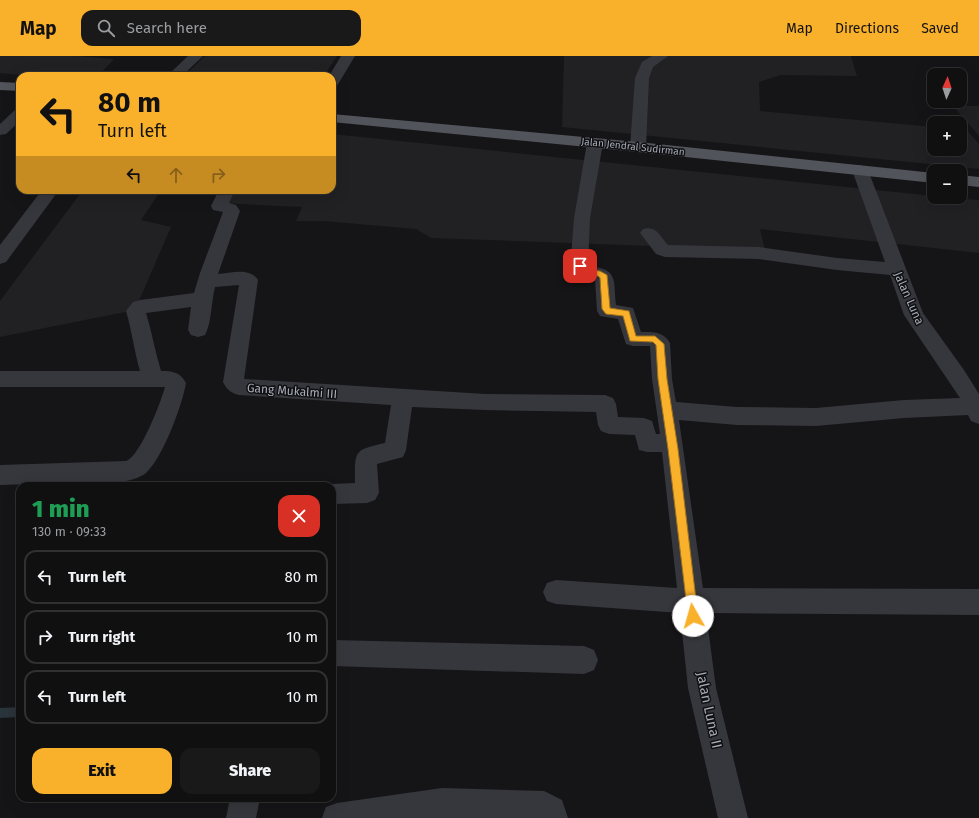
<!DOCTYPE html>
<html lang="en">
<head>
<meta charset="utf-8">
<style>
  :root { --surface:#101011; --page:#19191a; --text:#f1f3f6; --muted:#9c9d9f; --line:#303031; --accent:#f9b02a }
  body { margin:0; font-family:"Fira Sans",sans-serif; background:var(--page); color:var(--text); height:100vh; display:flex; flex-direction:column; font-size:15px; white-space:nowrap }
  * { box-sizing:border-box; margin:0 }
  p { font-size:13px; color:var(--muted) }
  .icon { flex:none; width:22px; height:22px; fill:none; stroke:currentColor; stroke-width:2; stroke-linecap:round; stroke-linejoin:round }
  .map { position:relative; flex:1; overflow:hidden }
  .panel { position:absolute; left:16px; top:426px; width:320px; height:320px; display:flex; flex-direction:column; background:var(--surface); border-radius:12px; box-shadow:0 4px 16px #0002,0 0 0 1px var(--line) }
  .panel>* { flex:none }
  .top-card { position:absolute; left:16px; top:16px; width:320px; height:122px; border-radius:12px; box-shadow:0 4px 16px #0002,0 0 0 1px var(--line); background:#f9b02a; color:#111; overflow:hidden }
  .needle { width:26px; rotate:3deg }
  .buttons { position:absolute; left:927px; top:12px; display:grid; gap:8px }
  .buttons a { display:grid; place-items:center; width:40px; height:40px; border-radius:8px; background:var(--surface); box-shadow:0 4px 16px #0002,0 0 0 1px var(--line); font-size:20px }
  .pin { position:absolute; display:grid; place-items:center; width:34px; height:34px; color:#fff; margin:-17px; border-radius:8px; box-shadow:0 2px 6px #0006 }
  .me { position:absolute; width:44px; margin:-22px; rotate:353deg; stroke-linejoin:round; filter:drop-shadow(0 0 3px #0008) }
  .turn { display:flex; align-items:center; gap:14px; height:84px; padding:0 16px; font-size:18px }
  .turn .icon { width:52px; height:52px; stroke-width:2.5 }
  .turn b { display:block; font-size:28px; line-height:34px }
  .lanes { display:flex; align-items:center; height:38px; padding:0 16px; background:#0003; justify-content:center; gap:20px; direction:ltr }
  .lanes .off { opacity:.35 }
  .round { display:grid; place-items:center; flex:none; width:42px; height:42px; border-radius:12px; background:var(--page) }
  .headline { display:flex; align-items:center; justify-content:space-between; height:68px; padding:0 16px }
  h1 { font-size:24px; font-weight:800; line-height:30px; color:#1e9e55 }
  .action { display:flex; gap:8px; margin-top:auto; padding:8px 16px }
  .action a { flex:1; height:46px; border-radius:12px; background:var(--accent); color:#111; font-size:16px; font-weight:800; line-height:46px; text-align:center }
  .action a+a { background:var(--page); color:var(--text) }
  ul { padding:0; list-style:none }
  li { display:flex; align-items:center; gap:12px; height:54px; margin:0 8px 6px; padding:0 8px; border:2px solid var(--line); border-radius:12px }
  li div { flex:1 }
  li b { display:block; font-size:15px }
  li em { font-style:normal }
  header { display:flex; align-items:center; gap:24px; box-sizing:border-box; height:56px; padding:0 20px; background:var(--accent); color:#111 }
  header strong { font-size:19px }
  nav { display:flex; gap:22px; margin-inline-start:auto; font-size:14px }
  .search { width:280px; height:36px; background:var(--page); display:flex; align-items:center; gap:10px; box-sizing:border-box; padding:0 14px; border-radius:12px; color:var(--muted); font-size:15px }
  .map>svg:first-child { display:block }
  .built { fill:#212124 }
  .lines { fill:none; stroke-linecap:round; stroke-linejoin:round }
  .stream { fill:#2a343b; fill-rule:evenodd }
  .minor { fill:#36373c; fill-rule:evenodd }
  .major { fill:#52545b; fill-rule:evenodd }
  .route { fill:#f9b02a; stroke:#a2721b }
  .labels { text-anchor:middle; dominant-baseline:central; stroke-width:3; stroke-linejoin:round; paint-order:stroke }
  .far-street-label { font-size:10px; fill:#a6acb8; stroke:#101012 }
  .street-label { font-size:12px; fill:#a6acb8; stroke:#101012 }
  .near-street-label { font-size:14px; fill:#a6acb8; stroke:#101012 }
</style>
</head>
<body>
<header>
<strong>Map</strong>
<div class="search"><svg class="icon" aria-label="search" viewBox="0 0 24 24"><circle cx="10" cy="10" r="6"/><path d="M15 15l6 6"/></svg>Search here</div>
<nav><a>Map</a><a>Directions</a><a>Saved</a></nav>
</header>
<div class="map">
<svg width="979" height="762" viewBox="0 0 979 762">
  <rect width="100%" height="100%" fill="#151517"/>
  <g class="built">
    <polygon points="0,0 77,0 114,3 98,20 32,20 0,17"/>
    <polygon points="205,0 337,0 324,20 184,20"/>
    <polygon points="564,0 851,0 857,20 781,19 759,26 760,55 934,71 934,93 960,93 960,73 966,73 979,88 979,113 562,71"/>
    <polygon points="953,50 979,50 979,80"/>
    <polygon points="332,78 934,140 934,141 979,144 979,197 760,173 765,194 431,182 416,173 323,165 296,165 302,151 221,147 229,134 332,134"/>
    <polygon points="83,134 161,134 141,164 171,171 135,254 0,281 0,245"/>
  </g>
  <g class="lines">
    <polygon class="stream" points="20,651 20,661 0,662 0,652"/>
    <g class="minor">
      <polygon points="188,0 203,0 182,20 167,20"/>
      <polygon points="341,0 355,0 337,30 332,31 332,20 329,20"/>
      <polygon points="652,0 668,0 653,11 649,22 646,91 643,94 638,96 633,94 630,91 635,22 642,6"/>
      <polygon points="20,53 20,65 6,78 0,79 0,68 15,54"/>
      <path d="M595 82 600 84 603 87 590 162 588 210C619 213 613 223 616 249L633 252 641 276C653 276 663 275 670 287L672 323 676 346 737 351 816 352 904 344 960 342 904 259 890 219 837 214 759 203 665 201 656 198 640 177 643 173C656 169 660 180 668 189L759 191 837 202 885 206 852 114 854 111 860 109 866 111 868 114 923 257 964 314 979 338V368L971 365 968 359 904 362 816 370 737 369 679 364 703 532 979 533V559L706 557 716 632 748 762H718L688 632 680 557 556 548 547 545 543 536 547 527 556 524 677 532 662 396H647L639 394 635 379 609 378 601 375 598 369 596 356 485 354 412 351 406 394 403 401 377 408 379 437 375 444 367 447 332 448V430H326L332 428 355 427C355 395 353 394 385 387L391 349 239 339C231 337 227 334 223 326L239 229 215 231C211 246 212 266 205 279L198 281 191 279 188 274 191 251 146 257C152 276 155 296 161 315 173 315 180 316 186 327 182 350 163 401 146 417 141 421 132 424 126 425L0 429V409L126 405C140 401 161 346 165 331H0V315H140C134 295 132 275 126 255L133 246 140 244 194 237 200 217 223 156 213 154 211 150 219 134H235L229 147 236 149 240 155 218 218C231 217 250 211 258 224L244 323 485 338 605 339 613 342 616 348 618 361 644 362 652 365 656 378H660L652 323 650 290H633L626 288 618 263 600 260 597 255 595 223 575 219 570 214 574 162 587 87 590 84Z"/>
      <polygon points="42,134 59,134 6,206 0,208 0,189"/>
      <polygon points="332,584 584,590 594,594 598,604 594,614 584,618 332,610"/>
      <polygon points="442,732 544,735 562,744 568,762 322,762 326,751 337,747"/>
      <polygon points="230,742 260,742 256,762 226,762"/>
    </g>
    <g class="major">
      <polygon points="0,26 20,27 20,35 0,34"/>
      <polygon points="332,58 638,86 934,117 934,127 638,96 332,66"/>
      <polygon points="960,119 979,121 979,131 960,129"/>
    </g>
  </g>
  <polygon class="route" points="577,208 582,208 584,213 600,215 607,219 610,252 629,255 636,280 655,280 664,288 667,323 678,393 698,560 697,563 693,565 689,563 688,560 668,393 658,323 656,289 653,286 630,285 623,260 606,258 602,253 600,222 598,220 579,217 576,210"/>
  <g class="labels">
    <g class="far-street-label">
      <text transform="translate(633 91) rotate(6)">Jalan Jendral Sudirman</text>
    </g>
    <g class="street-label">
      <text transform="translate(909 242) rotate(66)">Jalan Luna</text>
      <text transform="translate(292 335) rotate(4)">Gang Mukalmi III</text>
    </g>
    <g class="near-street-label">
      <text transform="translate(709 654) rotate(78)">Jalan Luna II</text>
    </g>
  </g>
</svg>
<div class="buttons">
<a><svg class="needle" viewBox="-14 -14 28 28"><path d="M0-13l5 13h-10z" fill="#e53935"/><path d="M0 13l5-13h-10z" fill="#9c9d9f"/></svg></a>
<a>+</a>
<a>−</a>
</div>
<div class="pin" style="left:580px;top:210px;background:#d93025"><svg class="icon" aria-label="arrive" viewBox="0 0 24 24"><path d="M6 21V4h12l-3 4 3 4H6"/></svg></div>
<svg class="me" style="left:693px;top:560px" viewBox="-20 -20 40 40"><circle r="19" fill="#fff"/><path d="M0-13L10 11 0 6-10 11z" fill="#f9b02a"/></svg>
<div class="top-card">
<div class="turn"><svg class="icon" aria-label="left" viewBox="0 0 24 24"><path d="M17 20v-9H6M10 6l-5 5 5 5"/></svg><div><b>80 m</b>Turn left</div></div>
<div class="lanes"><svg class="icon" aria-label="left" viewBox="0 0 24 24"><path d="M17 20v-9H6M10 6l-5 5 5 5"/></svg><svg class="icon off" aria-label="ahead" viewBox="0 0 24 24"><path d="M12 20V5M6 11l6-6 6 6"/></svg><svg class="icon off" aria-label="right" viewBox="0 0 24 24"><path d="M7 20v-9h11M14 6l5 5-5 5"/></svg></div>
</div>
<section class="panel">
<div class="headline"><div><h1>1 min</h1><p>130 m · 09:33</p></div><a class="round" style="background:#d93025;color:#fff"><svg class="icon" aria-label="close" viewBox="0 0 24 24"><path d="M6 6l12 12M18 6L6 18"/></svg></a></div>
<ul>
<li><svg class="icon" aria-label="left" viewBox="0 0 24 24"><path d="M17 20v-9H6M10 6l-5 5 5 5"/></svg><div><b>Turn left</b></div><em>80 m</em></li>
<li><svg class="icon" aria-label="right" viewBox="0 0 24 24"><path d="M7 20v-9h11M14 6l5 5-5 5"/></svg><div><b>Turn right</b></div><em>10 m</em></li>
<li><svg class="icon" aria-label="left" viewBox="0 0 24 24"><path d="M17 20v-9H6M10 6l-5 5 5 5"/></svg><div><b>Turn left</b></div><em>10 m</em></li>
</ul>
<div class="action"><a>Exit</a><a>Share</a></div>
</section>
</div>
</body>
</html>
